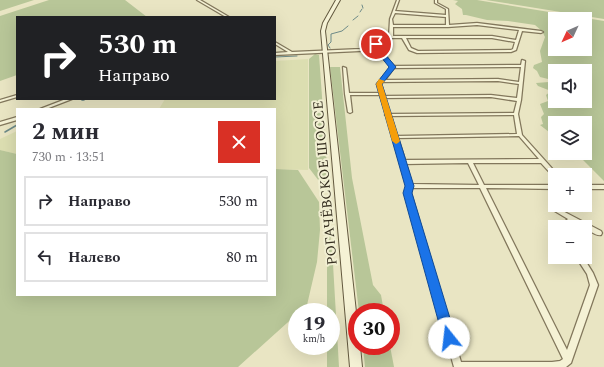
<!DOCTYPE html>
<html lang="ru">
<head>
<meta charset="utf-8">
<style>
  :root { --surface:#fff; --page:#f7f7f7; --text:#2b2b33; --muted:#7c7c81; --line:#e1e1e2 }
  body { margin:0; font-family:Spectral,serif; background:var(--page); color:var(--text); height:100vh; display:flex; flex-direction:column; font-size:15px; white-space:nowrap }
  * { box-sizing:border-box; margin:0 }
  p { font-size:13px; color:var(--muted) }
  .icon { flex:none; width:22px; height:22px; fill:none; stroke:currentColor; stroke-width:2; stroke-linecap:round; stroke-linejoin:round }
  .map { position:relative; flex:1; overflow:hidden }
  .details { position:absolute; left:16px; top:108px; width:260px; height:188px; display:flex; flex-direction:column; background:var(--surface); border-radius:0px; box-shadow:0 4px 16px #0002 }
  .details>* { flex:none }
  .top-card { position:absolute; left:16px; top:16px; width:260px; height:84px; border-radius:0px; box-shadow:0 4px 16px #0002; background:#202124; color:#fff; overflow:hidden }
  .needle { width:26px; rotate:226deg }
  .controls { position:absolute; left:548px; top:12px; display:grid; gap:8px }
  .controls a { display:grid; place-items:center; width:44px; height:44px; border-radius:0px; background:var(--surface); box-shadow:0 4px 16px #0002; font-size:20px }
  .speed { position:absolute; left:288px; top:303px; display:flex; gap:8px; font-size:20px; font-weight:700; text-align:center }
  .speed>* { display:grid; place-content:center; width:52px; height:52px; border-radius:50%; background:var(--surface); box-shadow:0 4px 16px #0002; line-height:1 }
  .speed small { font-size:10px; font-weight:400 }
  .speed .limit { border:6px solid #d22; background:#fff; color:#111 }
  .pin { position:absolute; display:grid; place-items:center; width:34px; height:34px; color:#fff; margin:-17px; border:2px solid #fff; border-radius:50%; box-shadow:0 1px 4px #0007 }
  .me { position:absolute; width:44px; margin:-22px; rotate:344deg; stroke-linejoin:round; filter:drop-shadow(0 0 3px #0008) }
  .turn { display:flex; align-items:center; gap:14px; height:84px; padding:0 16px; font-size:18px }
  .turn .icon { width:52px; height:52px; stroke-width:2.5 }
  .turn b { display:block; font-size:28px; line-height:34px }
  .round { display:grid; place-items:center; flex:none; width:42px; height:42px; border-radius:0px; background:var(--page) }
  .overview { display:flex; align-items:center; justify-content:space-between; height:68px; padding:0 16px }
  h1 { font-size:24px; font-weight:700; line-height:30px }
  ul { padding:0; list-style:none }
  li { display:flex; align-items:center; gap:12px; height:50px; margin:0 8px 6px; padding:0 8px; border:2px solid var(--line); border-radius:0px }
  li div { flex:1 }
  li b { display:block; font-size:15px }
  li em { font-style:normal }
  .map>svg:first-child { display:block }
  .farmland { fill:#dcdeb1 }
  .green { fill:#b8c698; fill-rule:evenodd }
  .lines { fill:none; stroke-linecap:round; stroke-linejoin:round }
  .stream-far1 { stroke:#6d8a88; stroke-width:1 }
  .stream { stroke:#6d8a88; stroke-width:1.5 }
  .minor-casing { stroke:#82775c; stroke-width:2.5 }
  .secondary-casing { stroke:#63593f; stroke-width:2 }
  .minor { fill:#f5f2d5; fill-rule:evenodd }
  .secondary { fill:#f5f2d5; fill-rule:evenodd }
  .route { fill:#1a73e8; stroke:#114b97 }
  .slow { fill:#f59e0b }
  .labels { text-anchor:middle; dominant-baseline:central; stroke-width:4; stroke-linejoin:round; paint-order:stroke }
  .street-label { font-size:14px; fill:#332c1e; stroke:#f1efd2 }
</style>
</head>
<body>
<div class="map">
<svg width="604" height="367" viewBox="0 0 604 367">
  <rect width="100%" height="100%" fill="#e9e5c3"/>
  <g class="farmland">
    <polygon points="308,59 308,170 275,169 275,109 159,109 165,99 275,99 275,61"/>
    <polygon points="17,131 17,154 0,150 0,139"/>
  </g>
  <g class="green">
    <polygon points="0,0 34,0 0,11"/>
    <polygon points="49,0 125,0 147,17 17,17 17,75 0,81 0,16"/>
    <path d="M453 0H477L604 21V181L583 160 569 153H585V123H555V144L548 139 549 132 540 125 543 124 541 117 544 114 540 104 548 101 546 95 551 91 538 86 536 83 549 82 548 79 540 77 537 71 533 68 534 65 542 62 540 51 545 37 542 31 535 25 508 21 487 20 466 15H463L462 9 455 4 458 1ZM555 19H585V49H555ZM555 71H585V101H555Z"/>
    <polygon points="486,0 604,0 604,19"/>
    <polygon points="315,54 319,55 329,194 309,168 309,59"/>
    <polygon points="330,67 340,67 352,178 373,285 381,295 384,312 359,312"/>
    <polygon points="0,150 17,154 17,295 275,295 275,169 298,170 319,202 320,230 317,262 307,305 297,312 297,314 238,367 0,367"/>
    <polygon points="327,200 333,264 339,367 327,367 327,346 331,346 331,312 327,312"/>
    <polygon points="363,346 390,346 394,367 365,367"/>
  </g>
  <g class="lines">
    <g class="stream-far1">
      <polyline points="362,5 363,8"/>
      <polyline points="360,12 362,9"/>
      <polyline points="353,20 358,16"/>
      <polyline points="330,48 328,45 331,42 331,34 342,31 348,26"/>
      <polyline points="275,57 297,56"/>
      <polyline points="82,100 88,99"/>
    </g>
    <g class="stream">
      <polyline points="82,100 84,100"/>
      <polyline points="5,132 17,125"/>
    </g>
    <defs>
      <g id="minor">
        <polygon points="197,0 200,0 229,17 226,17"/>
        <path d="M397 0H399L395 11 446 15V9L435 3V0H437V3L448 9 449 25 477 23 541 31 543 32 541 33 522 31 516 50 511 52 417 53 409 50 402 38C389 38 383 36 374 48L384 55 394 66 521 65 522 60 525 61 521 100 518 114 522 135 558 175H555V177L553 176 541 163H473L484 185H555V189L486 188 567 350 590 285 587 274 576 257H583L593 273 598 285 572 360 571 363 566 367H454L405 193 407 186 393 138 392 137V136L387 116 385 115 386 114 380 95H350L352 112 350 113 348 112 345 94 343 67 346 68 349 93H380L377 84 391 67 382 57 371 49 360 51 275 55V53L288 52 275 44V42L292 52 360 49 371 47 377 39 389 36 390 19ZM395 13 446 17V25H393L392 19ZM477 25 519 30 516 40 492 36H393V27H448ZM406 38H492L515 42 513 49 511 50 418 51 411 48ZM521 67 519 82 498 79 385 80 394 68ZM498 81 519 84 517 98 491 95 385 96 381 84 383 82ZM491 97 517 101 514 113 390 114 385 98ZM514 115 517 134 397 136 391 116ZM519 136 539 159 405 160 398 138ZM468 163 479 185 412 184 406 164ZM412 188H480L563 359 560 361 552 362H461L411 193Z"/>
        <polygon points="17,95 17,97 0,102 0,100"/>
        <polygon points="66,99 72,99 46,109 40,109"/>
        <polygon points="17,117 17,120 0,125 0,122"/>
        <rect x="585" y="185" width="19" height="4"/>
        <path d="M555 207 601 231 602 233 601 235C596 236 590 231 585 228V227H583L572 221 566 227H559L568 219 553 210 552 209 553 208Z"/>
      </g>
      <polygon id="secondary" points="336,0 340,0 327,23 325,31 357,321 357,346 360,346 362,367 350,367 321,31 323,23"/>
    </defs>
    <use href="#minor" class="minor-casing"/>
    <use href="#secondary" class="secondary-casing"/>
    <use href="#minor" class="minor"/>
    <use href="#secondary" class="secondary"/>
  </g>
  <polygon class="route" points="374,43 378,43 379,44 375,48 385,54 396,67 382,84 414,186 412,193 456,338 454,341 449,343 445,341 443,338 403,193 405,186 376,84 389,67 381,57 369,48"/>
  <polygon class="slow" points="379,79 385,81 382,84 400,141 398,143 396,144 392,141 376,84"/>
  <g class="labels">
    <g class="street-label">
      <text transform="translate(325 183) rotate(-95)">РОГАЧЁВСКОЕ ШОССЕ</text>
    </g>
  </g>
</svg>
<div class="controls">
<a><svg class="needle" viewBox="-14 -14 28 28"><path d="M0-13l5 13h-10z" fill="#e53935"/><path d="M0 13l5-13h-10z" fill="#7c7c81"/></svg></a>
<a><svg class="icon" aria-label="sound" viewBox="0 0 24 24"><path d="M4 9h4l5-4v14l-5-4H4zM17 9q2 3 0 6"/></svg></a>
<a><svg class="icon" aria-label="layers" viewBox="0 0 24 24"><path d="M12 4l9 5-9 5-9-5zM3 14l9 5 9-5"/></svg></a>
<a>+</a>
<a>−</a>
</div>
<div class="speed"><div>19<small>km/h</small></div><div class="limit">30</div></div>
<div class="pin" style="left:376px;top:44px;background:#d93025"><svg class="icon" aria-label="arrive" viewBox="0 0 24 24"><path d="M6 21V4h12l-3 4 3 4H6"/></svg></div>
<svg class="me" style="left:449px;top:338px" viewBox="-20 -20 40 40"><circle r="19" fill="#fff"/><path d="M0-13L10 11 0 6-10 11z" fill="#1a73e8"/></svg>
<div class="top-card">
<div class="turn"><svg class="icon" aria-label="right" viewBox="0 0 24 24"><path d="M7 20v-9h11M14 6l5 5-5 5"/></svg><div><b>530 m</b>Направо</div></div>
</div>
<section class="details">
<div class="overview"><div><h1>2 мин</h1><p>730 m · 13:51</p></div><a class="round" style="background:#d93025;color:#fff"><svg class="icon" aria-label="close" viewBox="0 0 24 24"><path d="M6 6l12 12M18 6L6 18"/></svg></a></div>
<ul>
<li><svg class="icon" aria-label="right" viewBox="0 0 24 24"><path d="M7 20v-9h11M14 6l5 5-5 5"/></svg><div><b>Направо</b></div><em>530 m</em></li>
<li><svg class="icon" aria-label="left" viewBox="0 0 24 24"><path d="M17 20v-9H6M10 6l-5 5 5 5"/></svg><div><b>Налево</b></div><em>80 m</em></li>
</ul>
</section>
</div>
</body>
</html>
